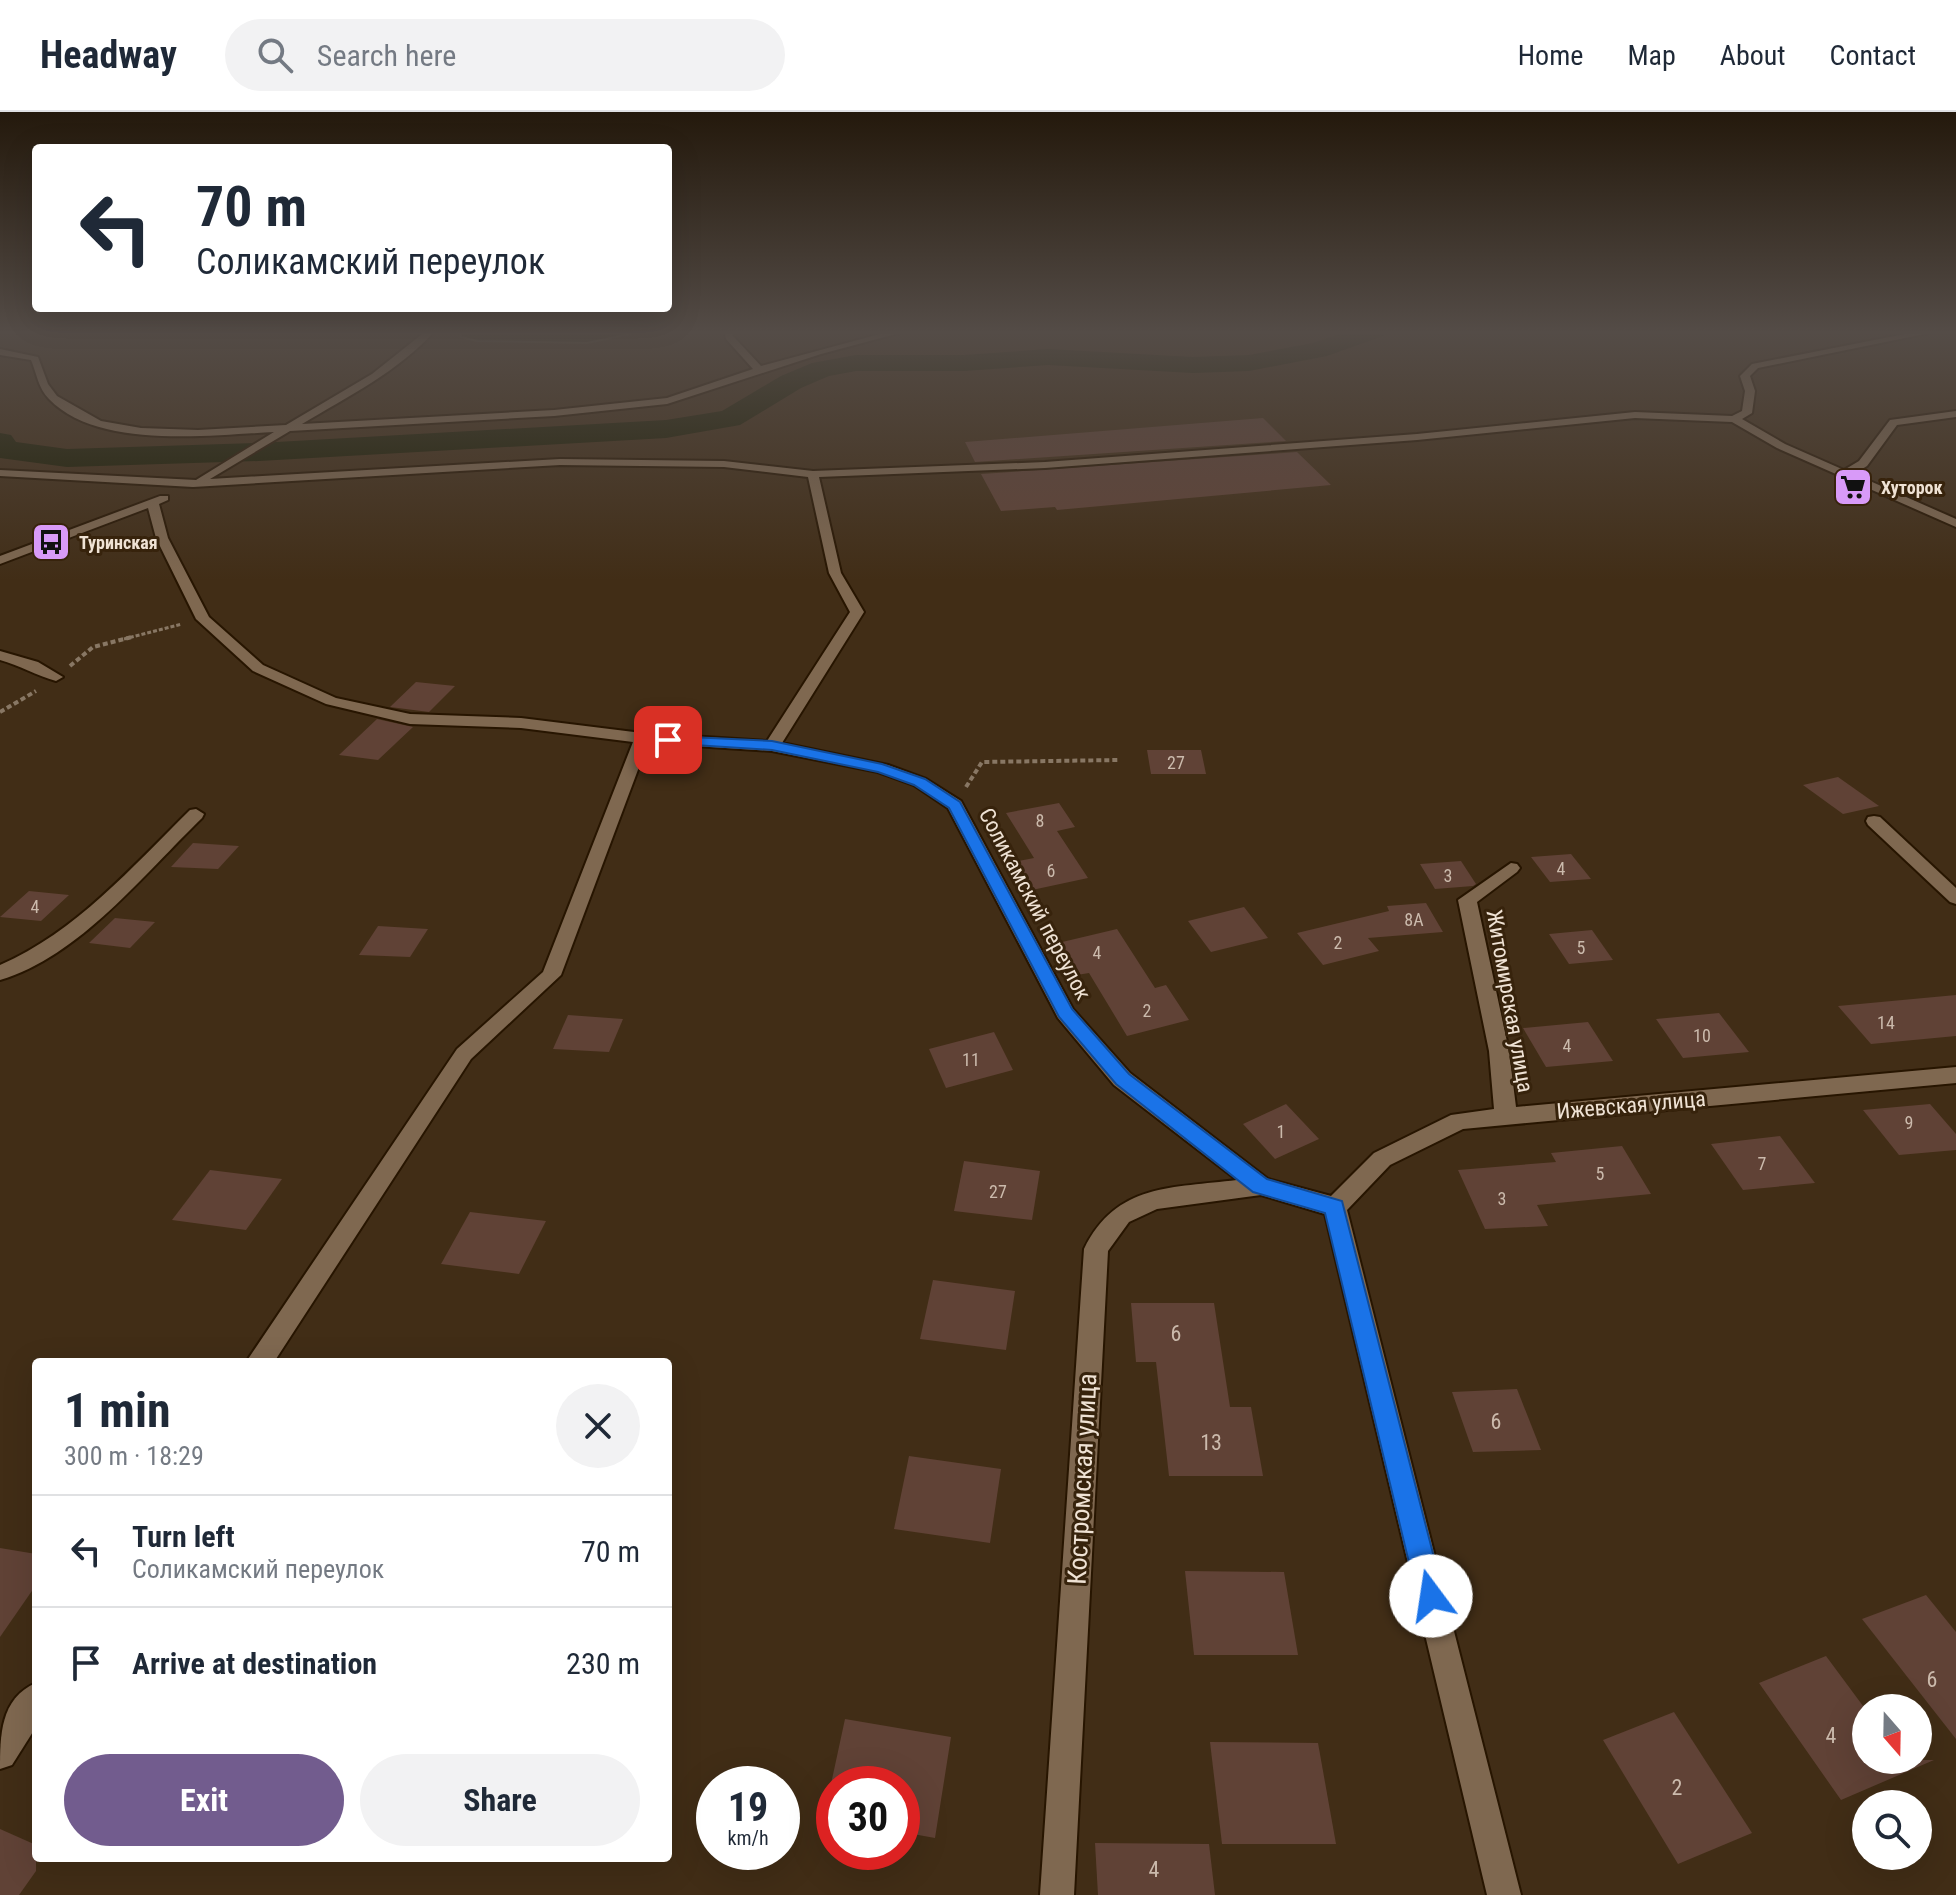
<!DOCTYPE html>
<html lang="en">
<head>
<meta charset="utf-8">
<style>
  :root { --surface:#fff; --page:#f2f2f3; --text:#1f2937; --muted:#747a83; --line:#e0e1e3; --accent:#725c8e }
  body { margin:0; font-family:"Roboto Condensed",sans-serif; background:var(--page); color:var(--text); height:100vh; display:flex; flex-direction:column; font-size:30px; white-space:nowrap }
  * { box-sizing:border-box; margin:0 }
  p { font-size:26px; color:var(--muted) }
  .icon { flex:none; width:44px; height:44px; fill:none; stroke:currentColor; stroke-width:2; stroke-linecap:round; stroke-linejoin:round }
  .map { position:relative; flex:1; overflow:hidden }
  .sheet { position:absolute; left:32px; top:1246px; width:640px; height:504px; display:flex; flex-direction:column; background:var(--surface); border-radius:8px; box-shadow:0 8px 32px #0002 }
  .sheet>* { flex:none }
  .banner { position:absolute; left:32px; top:32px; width:640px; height:168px; border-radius:8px; box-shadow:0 8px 32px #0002; background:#fff; color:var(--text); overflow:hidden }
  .needle { width:52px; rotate:160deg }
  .fabs { position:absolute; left:1852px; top:1582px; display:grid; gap:16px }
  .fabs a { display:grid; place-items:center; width:80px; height:80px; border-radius:50%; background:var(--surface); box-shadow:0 8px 32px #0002; font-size:40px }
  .speed { position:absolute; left:696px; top:1654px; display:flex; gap:16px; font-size:40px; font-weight:700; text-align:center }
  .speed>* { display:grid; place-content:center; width:104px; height:104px; border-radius:50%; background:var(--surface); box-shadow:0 8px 32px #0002; line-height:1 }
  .speed small { font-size:20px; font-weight:400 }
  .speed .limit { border:12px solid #d22; background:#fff; color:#111 }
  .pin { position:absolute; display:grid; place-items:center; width:68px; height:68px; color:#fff; margin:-34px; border-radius:16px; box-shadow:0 4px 12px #0006 }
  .me { position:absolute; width:88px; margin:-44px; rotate:346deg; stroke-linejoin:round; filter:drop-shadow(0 0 6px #0008) }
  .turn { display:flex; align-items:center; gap:28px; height:168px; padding:0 32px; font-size:36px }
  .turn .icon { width:104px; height:104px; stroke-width:2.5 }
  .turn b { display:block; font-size:56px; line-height:68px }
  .round { display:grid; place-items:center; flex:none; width:84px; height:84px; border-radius:42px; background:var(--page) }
  .head { display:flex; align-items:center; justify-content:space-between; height:136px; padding:0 32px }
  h1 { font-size:48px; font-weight:700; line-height:60px }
  .primary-button { display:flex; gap:16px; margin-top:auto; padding:16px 32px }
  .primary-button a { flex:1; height:92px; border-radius:48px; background:var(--accent); color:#fff; font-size:32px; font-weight:700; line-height:92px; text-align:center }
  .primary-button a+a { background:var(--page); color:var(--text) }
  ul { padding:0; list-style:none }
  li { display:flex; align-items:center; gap:24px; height:112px; padding:0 32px; border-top:2px solid var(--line) }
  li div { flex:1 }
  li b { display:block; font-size:30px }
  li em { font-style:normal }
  header { display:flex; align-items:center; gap:48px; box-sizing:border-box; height:112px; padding:0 40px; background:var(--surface); border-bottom:2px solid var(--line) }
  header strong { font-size:38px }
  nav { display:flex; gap:44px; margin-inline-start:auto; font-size:28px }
  .search { width:560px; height:72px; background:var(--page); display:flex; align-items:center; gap:20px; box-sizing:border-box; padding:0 28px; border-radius:44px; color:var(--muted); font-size:30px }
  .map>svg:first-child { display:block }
  .water { fill:#191b00; stroke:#595740; stroke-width:2 }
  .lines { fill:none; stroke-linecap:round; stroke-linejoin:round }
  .river { fill:#191b00; fill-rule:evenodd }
  .building { fill:#604236 }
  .minor-casing { stroke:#271500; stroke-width:4 }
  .path-far1 { stroke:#887764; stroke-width:3; stroke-dasharray:4 2; stroke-linecap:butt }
  .path { stroke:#887764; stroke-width:4; stroke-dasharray:5 3; stroke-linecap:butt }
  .minor { fill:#7f6850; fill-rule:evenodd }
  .route { fill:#1a73e8; stroke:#114b97; stroke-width:2 }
  .labels { text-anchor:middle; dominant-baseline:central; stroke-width:6; stroke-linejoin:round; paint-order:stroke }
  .far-poi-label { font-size:18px; font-weight:bold; fill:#efe2d4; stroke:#37230c; text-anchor:start }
  .number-label { font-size:18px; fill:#cbbaac }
  .street-label { font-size:22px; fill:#efe2d4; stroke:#37230c }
  .near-number-label { font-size:22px; fill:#cbbaac }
  .near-street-label { font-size:26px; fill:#efe2d4; stroke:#37230c }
</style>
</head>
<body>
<header>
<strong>Headway</strong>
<div class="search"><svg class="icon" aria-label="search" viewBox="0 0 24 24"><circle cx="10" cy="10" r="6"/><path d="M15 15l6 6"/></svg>Search here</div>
<nav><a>Home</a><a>Map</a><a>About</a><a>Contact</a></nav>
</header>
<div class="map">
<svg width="1956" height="1783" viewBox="0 0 1956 1783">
  <rect width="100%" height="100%" fill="#412d16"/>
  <polygon class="water" points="459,219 644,219 587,231 477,229 461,225"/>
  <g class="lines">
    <polygon class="river" points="1348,219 1386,219 1383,224 1327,244 1249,259 1193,261 1048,253 964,259 856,259 829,264 801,276 740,313 666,326 259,349 67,355 0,346 0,321 11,323 16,330 67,337 259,331 666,308 722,299 781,264 812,251 856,243 964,243 1048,237 1193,245 1249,243 1313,231"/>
  </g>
  <g class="building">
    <polygon points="1263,306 1286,329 975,350 965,330"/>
    <polygon points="1297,340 1331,373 1057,398 1055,395 1001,399 981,362"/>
    <polygon points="416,570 455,574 429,600 390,595"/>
    <polygon points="377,607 413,615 378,648 339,643"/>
    <polygon points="1147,638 1201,638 1206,662 1151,662"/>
    <polygon points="1838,665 1879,694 1843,702 1803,673"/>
    <polygon points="1059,691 1075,715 1057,719 1088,766 1032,778 1014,750 1034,746 1006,701"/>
    <polygon points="193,731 239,734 218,757 171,755"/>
    <polygon points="1571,742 1591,767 1550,770 1531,745"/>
    <polygon points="1461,749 1476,772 1473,774 1435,777 1420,752"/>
    <polygon points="29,779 69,783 41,809 0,805"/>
    <polygon points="1426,791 1443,820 1368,826 1379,839 1323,853 1297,821 1389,799 1387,794"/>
    <polygon points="1244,795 1268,826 1211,840 1188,809"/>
    <polygon points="115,806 155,810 130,836 89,831"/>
    <polygon points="378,814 428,817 410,845 359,843"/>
    <polygon points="1117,817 1155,876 1166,873 1189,908 1127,924 1089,861 1077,863 1058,831"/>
    <polygon points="1592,818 1613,848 1569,852 1549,822"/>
    <polygon points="1956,883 1956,924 1871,932 1838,894"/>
    <polygon points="1719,901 1749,940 1683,946 1656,907"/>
    <polygon points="568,903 623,907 609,940 553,937"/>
    <polygon points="1588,910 1613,949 1546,955 1523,916"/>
    <polygon points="994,920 1013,958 946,976 929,937"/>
    <polygon points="1286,992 1319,1027 1275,1047 1243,1012"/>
    <polygon points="1930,992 1956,1022 1956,1038 1899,1043 1863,998"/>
    <polygon points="1780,1024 1815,1071 1743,1078 1711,1032"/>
    <polygon points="1622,1034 1651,1082 1537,1093 1548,1114 1485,1117 1458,1058 1556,1050 1551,1041"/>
    <polygon points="964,1049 1040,1059 1032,1108 954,1099"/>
    <polygon points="210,1058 282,1067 246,1118 172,1108"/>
    <polygon points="470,1100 546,1109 519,1162 441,1152"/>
    <polygon points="933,1168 1015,1179 1006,1238 920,1227"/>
    <polygon points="1131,1191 1214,1191 1230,1295 1251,1295 1263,1364 1169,1364 1156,1250 1136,1250"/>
    <polygon points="1517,1277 1541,1338 1473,1340 1452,1280"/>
    <polygon points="909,1344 1001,1357 990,1431 894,1417"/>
    <polygon points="0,1436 36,1442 36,1473 0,1525"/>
    <polygon points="1185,1459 1284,1460 1298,1543 1194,1543"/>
    <polygon points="1926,1483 1956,1520 1956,1627 1862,1507"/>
    <polygon points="1826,1544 1866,1598 1866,1648 1934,1648 1841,1688 1759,1571"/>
    <polygon points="1674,1600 1752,1721 1678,1752 1603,1628"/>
    <polygon points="845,1607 951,1625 935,1726 902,1720 902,1672 831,1672"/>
    <polygon points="1210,1630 1318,1631 1336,1732 1222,1732"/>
    <polygon points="0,1717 36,1733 36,1759 19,1783 0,1783"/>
    <polygon points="1095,1731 1209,1732 1215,1783 1098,1783"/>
  </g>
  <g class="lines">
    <defs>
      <g id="minor">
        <path d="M426 219H435C399 259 347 285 302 312L554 298 667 286 753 257 726 227 724 219H732L733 224 761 254 891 219H907L821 242 667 292 554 304 290 319 210 367 560 347 724 349 813 359 1045 350 1417 322 1635 300 1732 304 1742 299 1745 279 1740 264 1752 252 1920 219H1939L1758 256 1750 264 1755 279 1752 301 1742 307 1785 332 1844 358 1859 349 1890 308 1956 299V305L1897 313 1867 354 1854 362 1956 407V415L1777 336 1732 310 1635 306 1417 328 1045 356 819 365 841 461 864 500 782 631 888 653 926 667 961 689 1073 897 1130 961 1268 1067 1331 1084 1374 1041 1451 1003 1494 997 1489 939 1458 788 1511 751 1517 752 1520 756 1517 760 1477 790 1509 939 1516 995 1956 955V971L1463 1017 1390 1053 1347 1098 1521 1783H1487L1325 1102 1261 1083 1157 1097 1129 1110 1108 1139 1074 1783H1040L1084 1137C1116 1071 1173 1076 1237 1068L1114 973 1058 906 948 696 914 673 878 660 772 639 648 631 561 863 471 947 274 1250H246L457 937 543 860 633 630 521 616 410 612 326 592 253 559 196 507 156 426 148 396 0 452V444L160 384H168V388L159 392 168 426 209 505 263 553 336 586 410 602 521 606 642 621 767 629 850 500 829 461 808 365 724 355 560 353 193 375 0 364V358L196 368 274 320C210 323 98 338 49 287 38 276 37 262 31 248L0 243V237L38 245 48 272 57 284 101 309 141 316 198 318 286 313 372 262Z"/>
        <path d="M0 539 38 550 63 565 56 569C37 564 19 553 0 548Z"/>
        <path d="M196 697 204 702 202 706C145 761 79 845 0 868V853C76 820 132 755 190 698Z"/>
        <polygon points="1874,704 1880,705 1956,776 1956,792 1950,790 1868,713 1866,709 1868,705"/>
        <path d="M36 1571V1615L12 1653 0 1657C0 1625 0 1586 36 1571Z"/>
      </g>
    </defs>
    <use href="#minor" class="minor-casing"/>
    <polyline class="path-far1" points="124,527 182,512"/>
    <g class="path">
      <polyline points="70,554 93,535 132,525"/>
      <polyline points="0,600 36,579"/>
      <polyline points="966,675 982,650 1119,648"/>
    </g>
    <use href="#minor" class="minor"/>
  </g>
  <linearGradient id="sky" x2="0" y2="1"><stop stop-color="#24190c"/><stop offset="0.47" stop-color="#544c47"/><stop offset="1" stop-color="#544c47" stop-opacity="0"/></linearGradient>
  <rect width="1956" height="469" fill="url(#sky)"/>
  <polygon class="route" points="668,624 772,629 882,652 925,667 960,690 1072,897 1129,962 1267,1067 1342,1089 1444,1484 1440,1493 1431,1497 1421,1493 1417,1484 1325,1101 1253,1080 1116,972 1059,905 949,696 914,673 878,660 772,638 663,631 663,625"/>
  <defs>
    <symbol id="supermarket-square" viewBox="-11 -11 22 22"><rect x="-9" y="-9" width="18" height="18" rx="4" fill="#d89af8" stroke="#37230c"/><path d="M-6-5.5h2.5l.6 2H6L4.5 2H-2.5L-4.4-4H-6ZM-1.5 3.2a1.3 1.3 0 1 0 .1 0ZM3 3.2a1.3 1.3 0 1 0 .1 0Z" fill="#111"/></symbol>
    <symbol id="bus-square" viewBox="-11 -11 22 22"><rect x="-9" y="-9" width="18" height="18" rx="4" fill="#d89af8" stroke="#37230c"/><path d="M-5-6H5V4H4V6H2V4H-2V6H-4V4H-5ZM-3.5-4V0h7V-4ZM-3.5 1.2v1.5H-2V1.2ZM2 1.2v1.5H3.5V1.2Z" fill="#111"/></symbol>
  </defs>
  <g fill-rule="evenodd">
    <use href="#supermarket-square" x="1831" y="353" width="44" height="44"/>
    <use href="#bus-square" x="29" y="408" width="44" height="44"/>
  </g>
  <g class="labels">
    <g class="far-poi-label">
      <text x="1881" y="375">Хуторок</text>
      <text x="79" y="430">Туринская</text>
    </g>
    <g class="number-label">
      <text x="1176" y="650">27</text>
      <text x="1040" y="708">8</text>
      <text x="1561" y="756">4</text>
      <text x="1051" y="758">6</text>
      <text x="1448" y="763">3</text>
      <text x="35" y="794">4</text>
      <text x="1414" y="807">8А</text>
      <text x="1338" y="830">2</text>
      <text x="1581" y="835">5</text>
      <text x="1097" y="840">4</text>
      <text x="1147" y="898">2</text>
      <text x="1886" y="910">14</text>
      <text x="1702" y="923">10</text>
      <text x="1567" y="933">4</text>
      <text x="971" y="947">11</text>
      <text x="1909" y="1010">9</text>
      <text x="1281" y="1019">1</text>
      <text x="1762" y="1051">7</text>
      <text x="1600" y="1061">5</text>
      <text x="998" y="1079">27</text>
      <text x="1502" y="1086">3</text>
    </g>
    <g class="street-label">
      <text transform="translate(1035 792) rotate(62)">Соликамский переулок</text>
      <text transform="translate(1510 889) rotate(80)">Житомирская улица</text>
      <text transform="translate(1631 993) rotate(-5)">Ижевская улица</text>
    </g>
    <g class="near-number-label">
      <text x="1176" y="1221">6</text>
      <text x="1496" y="1309">6</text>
      <text x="1211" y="1330">13</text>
      <text x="1932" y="1567">6</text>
      <text x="1831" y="1623">4</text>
      <text x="1677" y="1675">2</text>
      <text x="1154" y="1757">4</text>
    </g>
    <g class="near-street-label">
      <text transform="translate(1082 1367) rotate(-87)">Костромская улица</text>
    </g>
  </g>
</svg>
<div class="fabs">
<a><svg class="needle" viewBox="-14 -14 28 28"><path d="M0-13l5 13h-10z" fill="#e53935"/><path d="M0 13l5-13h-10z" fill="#747a83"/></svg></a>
<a><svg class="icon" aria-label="search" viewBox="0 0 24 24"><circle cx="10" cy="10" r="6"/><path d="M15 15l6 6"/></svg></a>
</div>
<div class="speed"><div>19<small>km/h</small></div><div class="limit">30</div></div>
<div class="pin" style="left:668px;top:628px;background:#d93025"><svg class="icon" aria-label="arrive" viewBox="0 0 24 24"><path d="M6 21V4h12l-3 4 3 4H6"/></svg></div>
<svg class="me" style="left:1431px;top:1484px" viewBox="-20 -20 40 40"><circle r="19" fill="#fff"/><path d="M0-13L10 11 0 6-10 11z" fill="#1a73e8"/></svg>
<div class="banner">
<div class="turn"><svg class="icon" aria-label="left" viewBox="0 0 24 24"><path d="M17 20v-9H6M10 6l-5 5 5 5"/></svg><div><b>70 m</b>Соликамский переулок</div></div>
</div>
<section class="sheet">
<div class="head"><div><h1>1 min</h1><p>300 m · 18:29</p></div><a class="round"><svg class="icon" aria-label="close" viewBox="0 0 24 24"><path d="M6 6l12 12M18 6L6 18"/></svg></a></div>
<ul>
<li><svg class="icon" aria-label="left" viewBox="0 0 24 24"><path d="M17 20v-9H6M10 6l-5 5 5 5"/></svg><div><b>Turn left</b><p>Соликамский переулок</p></div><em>70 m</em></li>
<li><svg class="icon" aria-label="arrive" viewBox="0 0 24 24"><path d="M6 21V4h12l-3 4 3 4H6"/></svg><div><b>Arrive at destination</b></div><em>230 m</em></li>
</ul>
<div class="primary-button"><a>Exit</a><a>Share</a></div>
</section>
</div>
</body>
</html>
